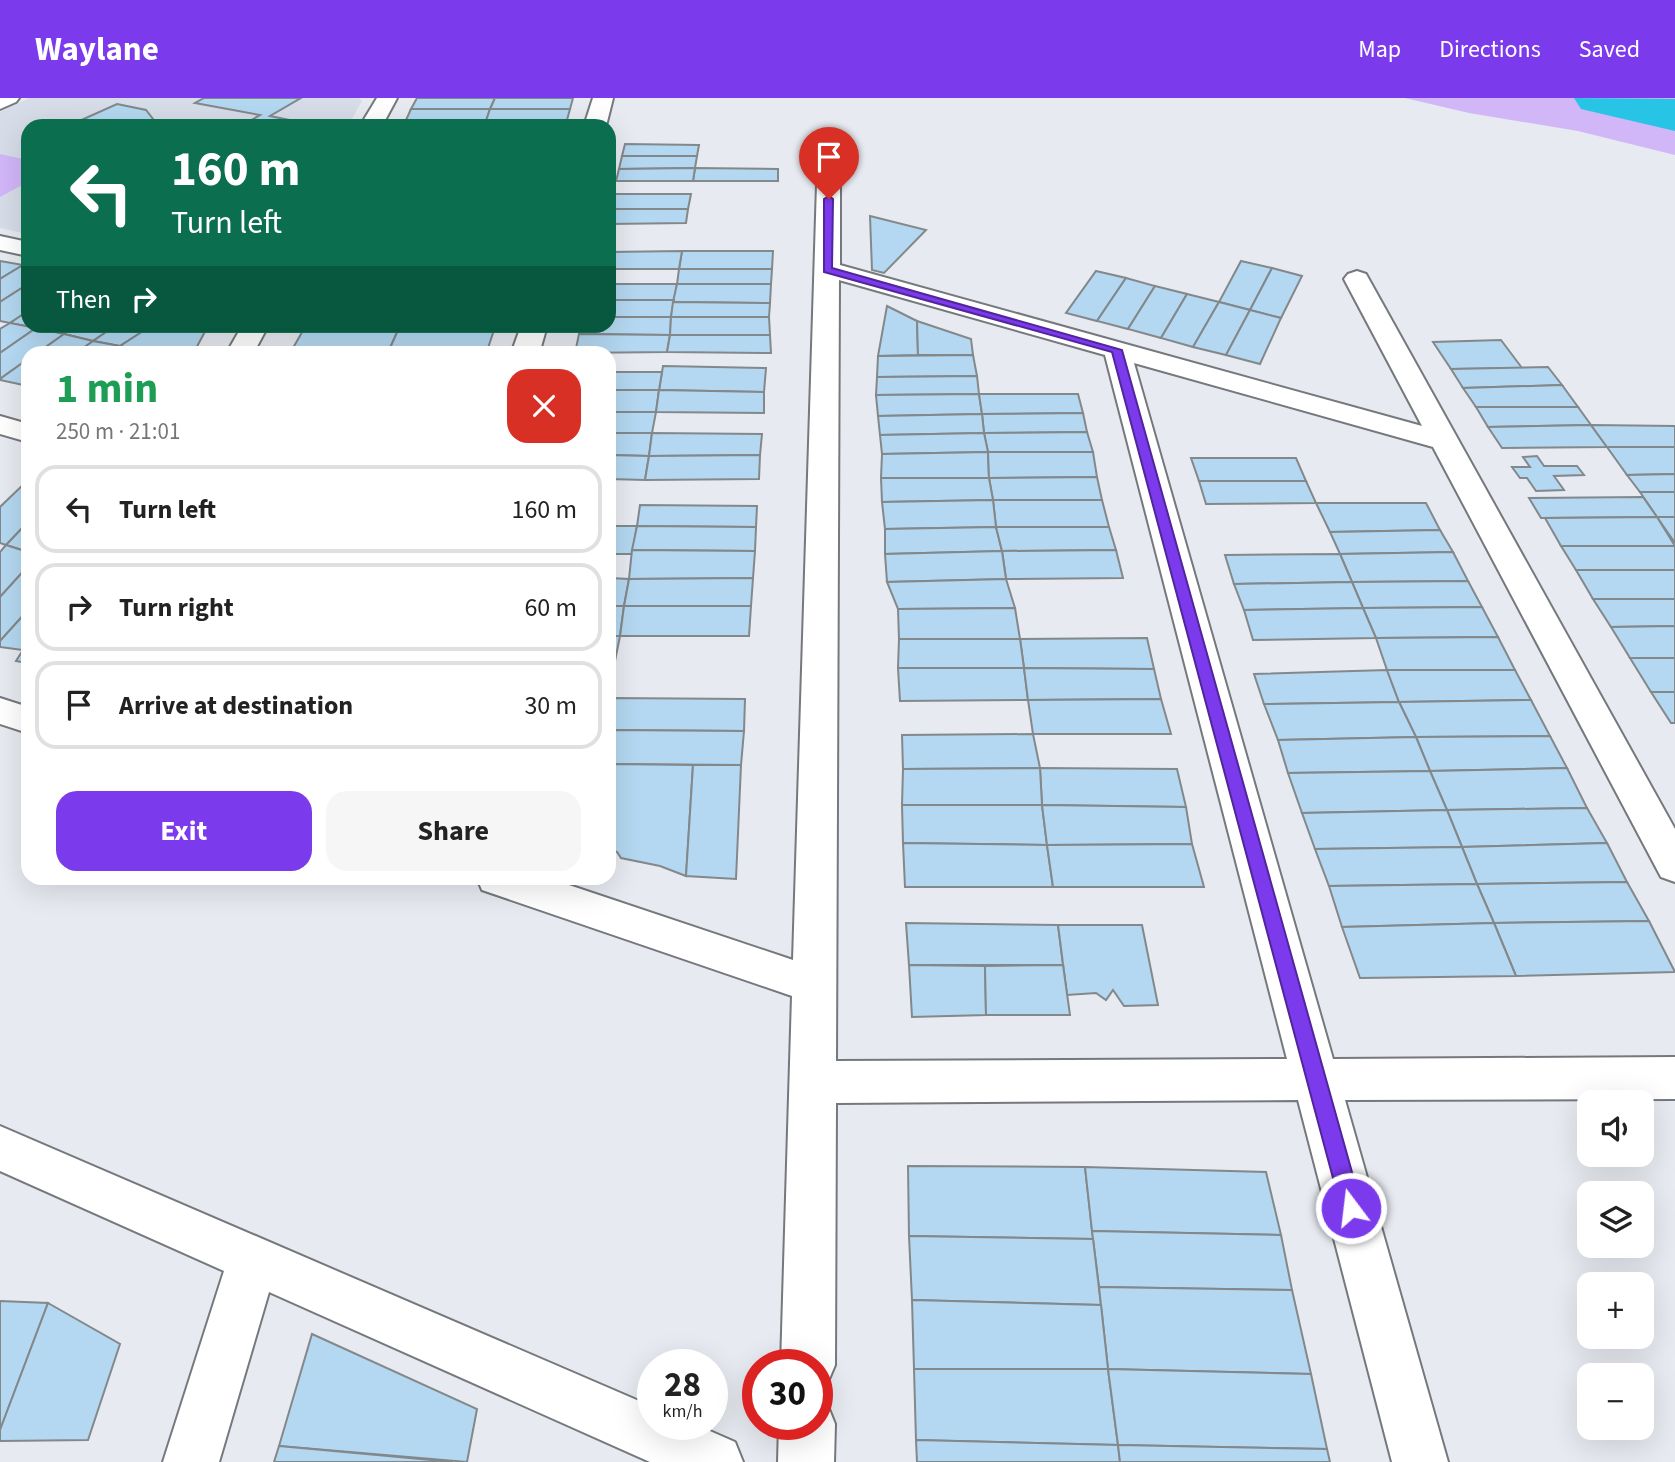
<!DOCTYPE html>
<html lang="en">
<head>
<meta charset="utf-8">
<style>
  :root { --surface:#fff; --page:#f6f6f6; --text:#222; --muted:#767676; --line:#e0e0e0; --accent:#7c3aed }
  body { margin:0; font-family:"Source Sans 3",sans-serif; background:var(--page); color:var(--text); height:100vh; display:flex; flex-direction:column; font-size:26px; white-space:nowrap }
  * { box-sizing:border-box; margin:0 }
  p { font-size:23px; color:var(--muted) }
  .icon { flex:none; width:38px; height:38px; fill:none; stroke:currentColor; stroke-width:2; stroke-linecap:round; stroke-linejoin:round }
  .map { position:relative; flex:1; overflow:hidden }
  .sheet { position:absolute; left:21px; top:248px; width:595px; height:539px; display:flex; flex-direction:column; background:var(--surface); border-radius:21px; box-shadow:0 7px 28px #0002 }
  .sheet>* { flex:none }
  .top-card { position:absolute; left:21px; top:21px; width:595px; height:214px; border-radius:21px; box-shadow:0 7px 28px #0002; background:#0b6e4f; color:#fff; overflow:hidden }
  .controls { position:absolute; left:1577px; top:992px; display:grid; gap:14px }
  .controls a { display:grid; place-items:center; width:77px; height:77px; border-radius:14px; background:var(--surface); box-shadow:0 7px 28px #0002; font-size:35px }
  .speed { position:absolute; left:637px; top:1251px; display:flex; gap:14px; font-size:35px; font-weight:700; text-align:center }
  .speed>* { display:grid; place-content:center; width:91px; height:91px; border-radius:50%; background:var(--surface); box-shadow:0 7px 28px #0002; line-height:1 }
  .speed small { font-size:18px; font-weight:400 }
  .speed .limit { border:10px solid #d22; background:#fff; color:#111 }
  .pin { position:absolute; display:grid; place-items:center; width:60px; height:60px; color:#fff; margin:-72px -30px; border-radius:50% 50% 50% 0; rotate:-45deg; box-shadow:0 0 7px #0007 }
  .pin .icon { rotate:45deg }
  .me { position:absolute; width:77px; margin:-38px; rotate:345deg; stroke-linejoin:round; filter:drop-shadow(0 0 5px #0008) }
  .turn { display:flex; align-items:center; gap:24px; height:147px; padding:0 35px; font-size:32px }
  .turn .icon { width:91px; height:91px; stroke-width:2.5 }
  .turn b { display:block; font-size:49px; line-height:60px }
  .then { display:flex; align-items:center; height:66px; padding:0 35px; background:#0003; gap:14px; font-size:26px }
  .round { display:grid; place-items:center; flex:none; width:74px; height:74px; border-radius:21px; background:var(--page) }
  .headline { display:flex; align-items:center; justify-content:space-between; height:119px; padding:0 35px }
  h1 { font-size:42px; font-weight:700; line-height:52px; color:#1e9e55 }
  .button { display:flex; gap:14px; margin-top:auto; padding:14px 35px }
  .button a { flex:1; height:80px; border-radius:21px; background:var(--accent); color:#fff; font-size:28px; font-weight:700; line-height:80px; text-align:center }
  .button a+a { background:var(--page); color:var(--text) }
  ul { padding:0; list-style:none }
  li { display:flex; align-items:center; gap:21px; height:88px; margin:0 14px 10px; padding:0 21px; border:4px solid var(--line); border-radius:21px }
  li div { flex:1 }
  li b { display:block; font-size:26px }
  li em { font-style:normal }
  header { display:flex; align-items:center; gap:42px; box-sizing:border-box; height:98px; padding:0 35px; background:var(--accent); color:#fff }
  header strong { font-size:33px }
  nav { display:flex; gap:38px; margin-inline-start:auto; font-size:24px }
  .map>svg:first-child { display:block }
  .built { fill:#d6dde8 }
  .green { fill:#d1b6f8 }
  .lines { fill:none; stroke-linecap:round; stroke-linejoin:round }
  .river { fill:#27c4e5; fill-rule:evenodd }
  .building { fill:#b4d8f1; stroke:#83888b; stroke-width:2 }
  .minor-casing { stroke:#75787c; stroke-width:4 }
  .minor { fill:#fff; fill-rule:evenodd }
  .route { fill:#7c3aed; stroke:#51269a; stroke-width:2 }
</style>
</head>
<body>
<header>
<strong>Waylane</strong>
<nav><a>Map</a><a>Directions</a><a>Saved</a></nav>
</header>
<div class="map">
<svg width="1675" height="1364" viewBox="0 0 1675 1364">
  <rect width="100%" height="100%" fill="#e7eaf0"/>
  <polygon class="built" points="29,0 359,0 362,3 348,28 28,28 28,136 0,130 0,14"/>
  <g class="green">
    <polygon points="1405,0 1675,0 1675,57 1578,33 1469,15"/>
    <polygon points="0,56 28,62 28,84 0,99"/>
  </g>
  <g class="lines">
    <polygon class="river" points="1574,0 1675,1 1675,33 1581,11"/>
  </g>
  <g class="building">
    <polygon points="204,0 301,0 270,18 309,26 241,28 260,17 195,5"/>
    <polygon points="417,0 495,0 490,11 411,11"/>
    <polygon points="495,0 573,0 570,11 490,11"/>
    <polygon points="117,6 146,12 153,21 147,28 68,28"/>
    <polygon points="411,11 490,11 486,23 406,22"/>
    <polygon points="490,11 570,11 567,22 486,23"/>
    <polygon points="406,22 486,23 484,28 402,28"/>
    <polygon points="567,22 565,28 484,28 486,23"/>
    <polygon points="625,46 699,47 697,58 622,58"/>
    <polygon points="622,58 697,58 695,70 619,71"/>
    <polygon points="695,70 778,71 778,83 693,83"/>
    <polygon points="695,70 693,83 616,83 619,71"/>
    <polygon points="613,96 691,96 688,111 609,111"/>
    <polygon points="609,111 688,111 686,125 609,126"/>
    <polygon points="870,118 926,132 884,175 872,172"/>
    <polygon points="682,153 773,153 772,171 679,171"/>
    <polygon points="682,153 679,171 609,171 609,154"/>
    <polygon points="0,163 23,167 0,181"/>
    <polygon points="1241,163 1272,170 1250,212 1219,204"/>
    <polygon points="23,167 28,168 28,186 0,204 0,181"/>
    <polygon points="1272,170 1302,178 1281,220 1250,212"/>
    <polygon points="679,171 772,171 771,186 677,186"/>
    <polygon points="1096,173 1126,180 1097,223 1066,215"/>
    <polygon points="1126,180 1155,188 1128,231 1097,223"/>
    <polygon points="28,186 28,213 10,225 0,223 0,204"/>
    <polygon points="609,186 677,186 674,202 609,202"/>
    <polygon points="677,186 771,186 770,205 673,204"/>
    <polygon points="1155,188 1187,196 1161,240 1128,231"/>
    <polygon points="1187,196 1219,204 1193,249 1161,240"/>
    <polygon points="609,202 674,202 671,219 609,219"/>
    <polygon points="673,204 770,205 769,219 671,219"/>
    <polygon points="1219,204 1250,212 1226,257 1193,249"/>
    <polygon points="887,208 917,223 918,257 878,258"/>
    <polygon points="1250,212 1281,220 1260,266 1226,257"/>
    <polygon points="28,213 28,228 40,228 36,230 10,225"/>
    <polygon points="609,219 671,219 670,237 579,236 581,228 609,228"/>
    <polygon points="671,219 769,219 770,237 670,237"/>
    <polygon points="917,223 971,241 973,257 918,257"/>
    <polygon points="10,225 36,230 0,255 0,231"/>
    <polygon points="40,228 77,228 64,236 36,230"/>
    <polygon points="77,228 115,228 93,243 64,236"/>
    <polygon points="115,228 151,228 120,248 93,243"/>
    <polygon points="151,228 208,228 193,256 152,256 120,248"/>
    <polygon points="305,229 399,230 390,250 293,250"/>
    <polygon points="36,230 64,236 36,256 28,256 28,261 0,281 0,255"/>
    <polygon points="399,230 494,232 488,250 390,250"/>
    <polygon points="64,236 93,243 75,256 36,256"/>
    <polygon points="579,236 670,237 667,254 575,255"/>
    <polygon points="670,237 770,237 771,255 667,254"/>
    <polygon points="1501,242 1522,270 1451,271 1433,244"/>
    <polygon points="93,243 120,248 110,256 75,256"/>
    <polygon points="120,248 152,256 110,256"/>
    <polygon points="293,250 390,250 387,256 290,256"/>
    <polygon points="390,250 488,250 485,256 387,256"/>
    <polygon points="973,257 977,278 877,279 878,258"/>
    <polygon points="28,261 28,288 0,282 0,281"/>
    <polygon points="663,268 766,270 764,294 659,292"/>
    <polygon points="1548,269 1562,287 1463,290 1451,271"/>
    <polygon points="609,274 662,274 659,292 609,292"/>
    <polygon points="977,278 979,296 876,297 877,279"/>
    <polygon points="1562,287 1578,309 1476,309 1463,290"/>
    <polygon points="609,292 659,292 656,314 609,314"/>
    <polygon points="659,292 764,294 764,315 656,314"/>
    <polygon points="979,296 982,316 878,318 876,297"/>
    <polygon points="979,296 1078,296 1083,315 982,316"/>
    <polygon points="1476,309 1578,309 1591,327 1488,329"/>
    <polygon points="609,314 656,314 652,335 609,335"/>
    <polygon points="1083,315 1087,334 984,335 982,316"/>
    <polygon points="982,316 984,335 880,337 878,318"/>
    <polygon points="1591,327 1607,349 1502,350 1488,329"/>
    <polygon points="1591,327 1675,328 1675,349 1607,349"/>
    <polygon points="1087,334 1093,354 988,354 984,335"/>
    <polygon points="609,335 652,335 649,358 609,357"/>
    <polygon points="652,335 762,336 760,357 649,358"/>
    <polygon points="984,335 988,354 882,356 880,337"/>
    <polygon points="1607,349 1675,349 1675,376 1627,377"/>
    <polygon points="988,354 989,380 881,380 882,356"/>
    <polygon points="988,354 1093,354 1097,379 989,380"/>
    <polygon points="609,357 649,358 645,382 609,381"/>
    <polygon points="760,357 759,381 645,382 649,358"/>
    <polygon points="1537,358 1544,368 1577,368 1584,377 1554,378 1564,392 1536,393 1527,380 1520,380 1512,369 1530,369 1523,359"/>
    <polygon points="1191,360 1296,360 1306,383 1199,383"/>
    <polygon points="1675,376 1675,394 1640,394 1627,377"/>
    <polygon points="1097,379 1102,402 993,402 989,380"/>
    <polygon points="881,380 989,380 993,402 882,404"/>
    <polygon points="28,382 28,424 6,447 0,445 0,409"/>
    <polygon points="1199,383 1306,383 1316,405 1206,406"/>
    <polygon points="1640,394 1675,394 1675,419 1657,419"/>
    <polygon points="1643,399 1657,419 1541,420 1529,400"/>
    <polygon points="993,402 1102,402 1109,429 996,429"/>
    <polygon points="993,402 996,429 885,431 882,404"/>
    <polygon points="1316,405 1426,405 1440,432 1330,434"/>
    <polygon points="640,407 757,408 756,429 637,428"/>
    <polygon points="1657,419 1675,419 1675,445"/>
    <polygon points="1657,419 1675,448 1561,448 1545,420"/>
    <polygon points="28,424 28,454 6,447"/>
    <polygon points="609,428 637,428 632,456 609,456"/>
    <polygon points="637,428 756,429 755,453 632,452"/>
    <polygon points="996,429 1002,453 885,456 885,431"/>
    <polygon points="996,429 1109,429 1116,452 1002,453"/>
    <polygon points="1440,432 1453,454 1340,456 1330,434"/>
    <polygon points="6,447 28,454 28,468 0,499 0,454"/>
    <polygon points="1561,448 1675,448 1675,472 1576,472"/>
    <polygon points="632,452 755,453 753,480 629,481"/>
    <polygon points="1116,452 1123,480 1006,481 1002,453"/>
    <polygon points="1002,453 1006,481 887,484 885,456"/>
    <polygon points="1453,454 1468,483 1352,484 1340,456"/>
    <polygon points="1340,456 1352,484 1234,486 1225,457"/>
    <polygon points="28,468 28,512 0,543 0,499"/>
    <polygon points="1576,472 1675,472 1675,501 1593,501"/>
    <polygon points="609,480 629,481 624,508 609,508"/>
    <polygon points="753,480 751,508 624,508 629,481"/>
    <polygon points="1006,481 1015,510 898,511 887,484"/>
    <polygon points="1468,483 1482,509 1363,510 1352,484"/>
    <polygon points="1352,484 1363,510 1244,512 1234,486"/>
    <polygon points="1593,501 1675,501 1675,528 1611,529"/>
    <polygon points="609,508 624,508 620,538 609,538"/>
    <polygon points="624,508 751,508 749,538 620,538"/>
    <polygon points="1482,509 1498,539 1376,540 1363,510"/>
    <polygon points="1015,510 1020,541 899,541 898,511"/>
    <polygon points="1363,510 1376,540 1253,542 1244,512"/>
    <polygon points="28,512 28,564 27,565 16,563 23,552 0,549 0,543"/>
    <polygon points="1675,528 1675,560 1630,560 1611,529"/>
    <polygon points="609,538 620,538 614,568 609,568"/>
    <polygon points="1498,539 1515,572 1387,572 1376,540"/>
    <polygon points="1147,540 1154,571 1024,570 1020,541"/>
    <polygon points="899,541 1020,541 1024,570 898,570"/>
    <polygon points="1630,560 1675,560 1675,594 1651,594"/>
    <polygon points="898,570 1024,570 1028,602 900,603"/>
    <polygon points="1024,570 1154,571 1161,601 1028,602"/>
    <polygon points="1387,572 1399,604 1264,606 1254,576"/>
    <polygon points="1387,572 1515,572 1531,602 1399,604"/>
    <polygon points="1651,594 1675,594 1675,625 1671,625"/>
    <polygon points="609,600 745,601 744,633 609,632"/>
    <polygon points="1161,601 1171,636 1033,636 1028,602"/>
    <polygon points="1531,602 1550,638 1416,639 1399,604"/>
    <polygon points="1399,604 1416,639 1278,642 1264,606"/>
    <polygon points="609,632 744,633 741,667 609,666"/>
    <polygon points="1033,636 1040,670 903,671 902,637"/>
    <polygon points="1550,638 1567,670 1430,673 1416,639"/>
    <polygon points="1416,639 1430,673 1288,675 1278,642"/>
    <polygon points="609,666 693,667 686,778 660,768 621,760 617,754 609,752"/>
    <polygon points="693,667 741,667 736,781 686,778"/>
    <polygon points="1040,670 1177,671 1186,709 1042,707"/>
    <polygon points="1040,670 1042,707 902,707 903,671"/>
    <polygon points="1567,670 1587,710 1447,712 1430,673"/>
    <polygon points="1430,673 1447,712 1302,715 1288,675"/>
    <polygon points="902,707 1042,707 1047,747 903,745"/>
    <polygon points="1042,707 1186,709 1192,746 1047,747"/>
    <polygon points="1587,710 1607,745 1462,749 1447,712"/>
    <polygon points="1447,712 1462,749 1315,751 1302,715"/>
    <polygon points="903,745 1047,747 1053,789 905,789"/>
    <polygon points="1607,745 1627,784 1477,786 1462,749"/>
    <polygon points="1192,746 1204,789 1053,789 1047,747"/>
    <polygon points="1462,749 1477,786 1329,788 1315,751"/>
    <polygon points="1627,784 1649,823 1494,825 1477,786"/>
    <polygon points="1477,786 1494,825 1342,829 1329,788"/>
    <polygon points="1649,823 1675,874 1516,878 1494,825"/>
    <polygon points="906,825 1058,827 1063,867 909,867"/>
    <polygon points="1494,825 1516,878 1360,880 1342,829"/>
    <polygon points="1058,827 1142,827 1158,907 1124,908 1113,892 1106,902 1096,895 1067,897"/>
    <polygon points="909,867 985,868 986,917 912,919"/>
    <polygon points="1063,867 1070,917 986,917 985,868"/>
    <polygon points="908,1068 1085,1069 1093,1141 909,1138"/>
    <polygon points="1085,1069 1266,1074 1281,1137 1092,1133"/>
    <polygon points="1092,1133 1281,1137 1292,1192 1099,1189"/>
    <polygon points="909,1138 1093,1141 1101,1207 912,1202"/>
    <polygon points="1099,1189 1292,1192 1311,1276 1108,1271"/>
    <polygon points="912,1202 1101,1207 1108,1271 914,1271"/>
    <polygon points="0,1203 48,1205 0,1332"/>
    <polygon points="48,1205 120,1246 88,1342 0,1343 0,1332"/>
    <polygon points="312,1236 477,1311 467,1364 279,1348"/>
    <polygon points="914,1271 1108,1271 1118,1347 916,1342"/>
    <polygon points="1108,1271 1311,1276 1327,1351 1118,1347"/>
    <polygon points="916,1342 1118,1347 1120,1364 917,1364"/>
    <polygon points="1118,1347 1327,1351 1330,1364 1120,1364"/>
    <polygon points="279,1348 453,1364 274,1364"/>
  </g>
  <g class="lines">
    <defs>
      <g id="minor">
        <polygon points="0,0 19,0 16,4 0,11"/>
        <polygon points="377,0 397,0 382,28 360,28"/>
        <polygon points="593,0 613,0 606,28 584,28"/>
        <path d="M829 47 837 49 840 54V167L1422 328 1344 181 1348 176 1357 173 1366 176 1675 731V784L1661 779 1433 349 1134 265 1333 961 1675 959V1001L1345 1002 1448 1364H1392L1298 1002 836 1005 835 1267 827 1286 817 1290V1267H781L792 898 482 792 477 780H548L793 862 818 54 821 49ZM839 182 1105 257 1287 961 836 963Z"/>
        <polygon points="0,138 28,144 28,158 0,152"/>
        <polygon points="242,228 268,228 253,256 226,256"/>
        <polygon points="521,228 547,228 539,256 511,256"/>
        <polygon points="0,318 28,326 28,344 0,336"/>
        <polygon points="0,600 28,609 28,635 0,626"/>
        <polygon points="0,1028 653,1309 653,1326 694,1326 735,1344 743,1364 650,1364 269,1194 219,1364 163,1364 224,1173 0,1073"/>
        <polygon points="817,1303 827,1306 835,1326 834,1364 778,1364 779,1326 817,1326"/>
      </g>
    </defs>
    <use href="#minor" class="minor-casing"/>
    <use href="#minor" class="minor"/>
  </g>
  <polygon class="route" points="829,98 833,101 832,170 1122,252 1362,1110 1359,1116 1351,1119 1344,1116 1341,1110 1112,254 824,174 824,101"/>
</svg>
<div class="controls">
<a><svg class="icon" aria-label="sound" viewBox="0 0 24 24"><path d="M4 9h4l5-4v14l-5-4H4zM17 9q2 3 0 6"/></svg></a>
<a><svg class="icon" aria-label="layers" viewBox="0 0 24 24"><path d="M12 4l9 5-9 5-9-5zM3 14l9 5 9-5"/></svg></a>
<a>+</a>
<a>−</a>
</div>
<div class="speed"><div>28<small>km/h</small></div><div class="limit">30</div></div>
<div class="pin" style="left:829px;top:101px;background:#d93025"><svg class="icon" aria-label="arrive" viewBox="0 0 24 24"><path d="M6 21V4h12l-3 4 3 4H6"/></svg></div>
<svg class="me" style="left:1351px;top:1110px" viewBox="-20 -20 40 40"><circle r="17" fill="#7c3aed" stroke="#fff" stroke-width="3"/><path d="M0-11L8 9 0 5-8 9z" fill="#fff"/></svg>
<div class="top-card">
<div class="turn"><svg class="icon" aria-label="left" viewBox="0 0 24 24"><path d="M17 20v-9H6M10 6l-5 5 5 5"/></svg><div><b>160 m</b>Turn left</div></div>
<div class="then">Then<svg class="icon" aria-label="right" viewBox="0 0 24 24"><path d="M7 20v-9h11M14 6l5 5-5 5"/></svg></div>
</div>
<section class="sheet">
<div class="headline"><div><h1>1 min</h1><p>250 m · 21:01</p></div><a class="round" style="background:#d93025;color:#fff"><svg class="icon" aria-label="close" viewBox="0 0 24 24"><path d="M6 6l12 12M18 6L6 18"/></svg></a></div>
<ul>
<li><svg class="icon" aria-label="left" viewBox="0 0 24 24"><path d="M17 20v-9H6M10 6l-5 5 5 5"/></svg><div><b>Turn left</b></div><em>160 m</em></li>
<li><svg class="icon" aria-label="right" viewBox="0 0 24 24"><path d="M7 20v-9h11M14 6l5 5-5 5"/></svg><div><b>Turn right</b></div><em>60 m</em></li>
<li><svg class="icon" aria-label="arrive" viewBox="0 0 24 24"><path d="M6 21V4h12l-3 4 3 4H6"/></svg><div><b>Arrive at destination</b></div><em>30 m</em></li>
</ul>
<div class="button"><a>Exit</a><a>Share</a></div>
</section>
</div>
</body>
</html>
